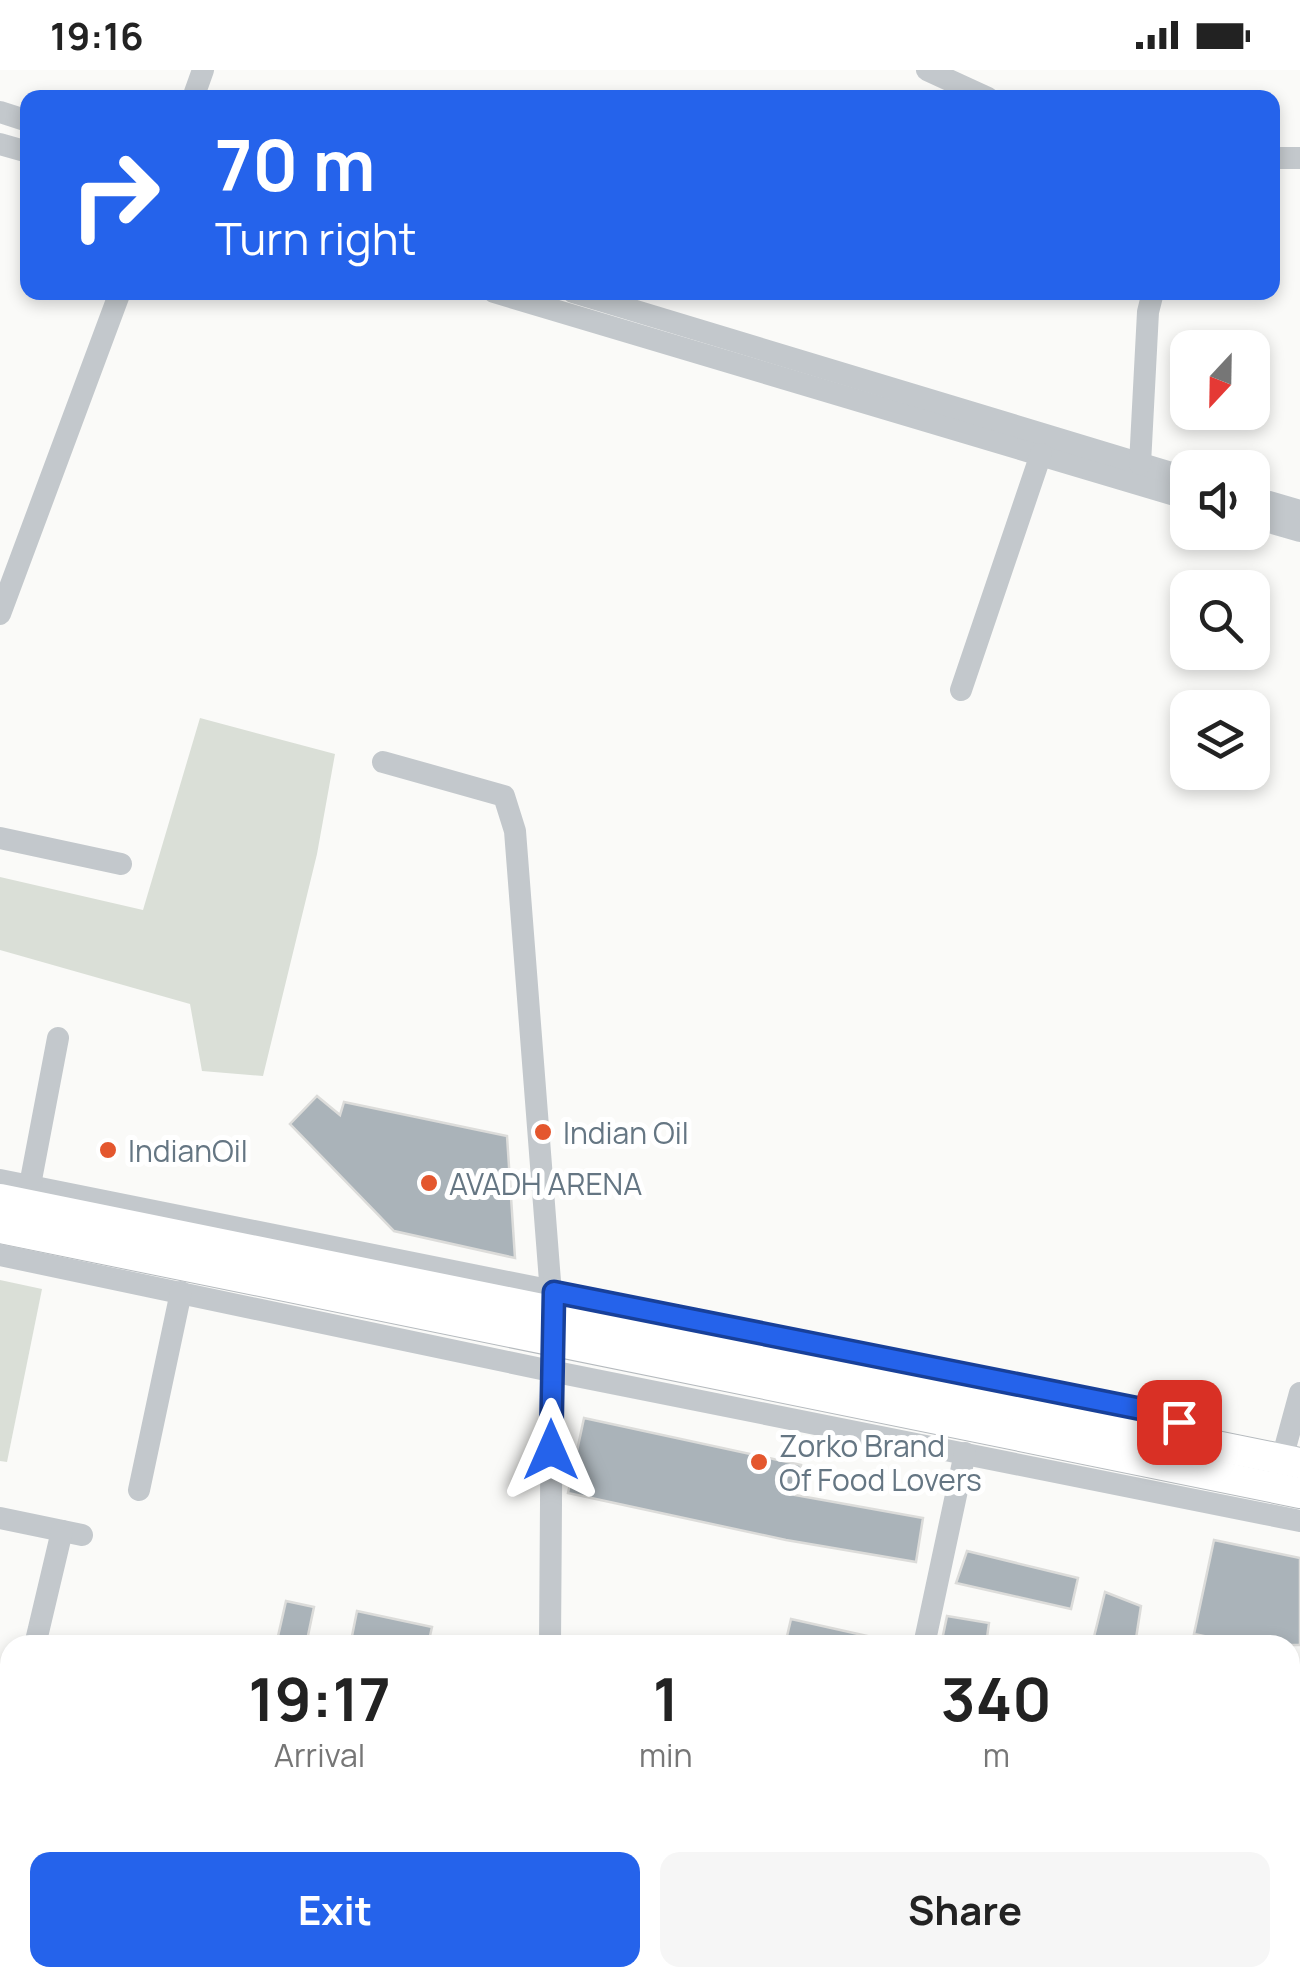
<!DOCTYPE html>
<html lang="en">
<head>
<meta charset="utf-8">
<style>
  :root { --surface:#fff; --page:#f6f6f6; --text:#222; --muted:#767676; --accent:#2563eb }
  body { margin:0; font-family:Manrope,sans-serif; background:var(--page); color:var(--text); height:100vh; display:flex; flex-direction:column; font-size:38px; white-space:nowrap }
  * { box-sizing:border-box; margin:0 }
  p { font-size:32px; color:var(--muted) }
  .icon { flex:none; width:55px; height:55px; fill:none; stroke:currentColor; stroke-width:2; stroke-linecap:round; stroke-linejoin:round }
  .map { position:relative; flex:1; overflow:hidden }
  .panel { position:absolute; left:0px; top:1565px; width:1300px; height:352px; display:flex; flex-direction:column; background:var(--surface); border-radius:30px 30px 0 0; box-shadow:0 5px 15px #0003 }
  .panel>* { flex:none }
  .top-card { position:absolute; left:20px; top:20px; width:1260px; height:210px; border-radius:20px; box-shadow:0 5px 15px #0003; background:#2563eb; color:#fff; overflow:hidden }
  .needle { width:65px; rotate:202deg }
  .tools { position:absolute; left:1170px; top:260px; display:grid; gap:20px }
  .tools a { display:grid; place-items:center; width:100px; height:100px; border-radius:20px; background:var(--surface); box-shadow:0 5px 15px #0003; font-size:50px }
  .pin { position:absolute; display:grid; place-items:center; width:85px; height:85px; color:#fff; margin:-42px; border-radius:20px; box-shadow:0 5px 15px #0006 }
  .me { position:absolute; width:110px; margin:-55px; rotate:0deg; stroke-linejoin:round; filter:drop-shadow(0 0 8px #0008) }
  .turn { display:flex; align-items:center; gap:35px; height:210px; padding:0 30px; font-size:45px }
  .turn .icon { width:130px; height:130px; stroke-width:2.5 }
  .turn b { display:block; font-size:70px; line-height:85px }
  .eta { display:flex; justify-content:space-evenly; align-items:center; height:170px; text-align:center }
  .eta b { font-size:60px; font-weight:700; line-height:70px }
  .primary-button { display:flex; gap:20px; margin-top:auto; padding:20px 30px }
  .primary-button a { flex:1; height:115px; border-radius:20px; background:var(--accent); color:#fff; font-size:40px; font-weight:700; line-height:115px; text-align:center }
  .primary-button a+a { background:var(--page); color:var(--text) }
  .status { display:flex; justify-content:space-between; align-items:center; height:70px; padding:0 50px; background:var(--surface); direction:ltr }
  .status svg { height:28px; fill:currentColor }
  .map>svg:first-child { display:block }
  .green { fill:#dadfd7 }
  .building { fill:#aab3b9; stroke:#dcdcda; stroke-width:2.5 }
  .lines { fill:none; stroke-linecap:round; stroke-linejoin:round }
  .major-casing { stroke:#b5babe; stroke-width:32 }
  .minor { stroke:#c3c8cc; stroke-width:22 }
  .major { stroke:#fff; stroke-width:30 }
  .route-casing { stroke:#184099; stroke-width:25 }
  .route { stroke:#2563eb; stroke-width:18 }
  .poi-dot { fill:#e4572e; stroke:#fff; stroke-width:4 }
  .labels { text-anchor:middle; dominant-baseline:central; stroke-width:10; stroke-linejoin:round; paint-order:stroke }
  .poi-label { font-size:30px; fill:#657683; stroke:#fff; text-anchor:start }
</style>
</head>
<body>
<div class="status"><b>19:16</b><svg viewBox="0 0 49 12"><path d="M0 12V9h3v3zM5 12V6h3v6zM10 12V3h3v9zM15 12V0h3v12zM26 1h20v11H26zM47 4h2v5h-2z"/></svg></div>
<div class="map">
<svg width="1300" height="1916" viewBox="0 0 1300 1916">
  <rect width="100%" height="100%" fill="#fafaf8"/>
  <g class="green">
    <polygon points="200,648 335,684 317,784 263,1006 202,1001 190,934 0,880 0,807 143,840"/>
    <polygon points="0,1210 42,1219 7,1392 0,1391"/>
  </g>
  <g class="building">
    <polygon points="317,1026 340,1045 344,1032 507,1066 515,1188 394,1161 290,1054"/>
    <polygon points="584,1348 801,1395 795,1425 923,1448 916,1492 786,1470 568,1423"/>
    <polygon points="1214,1470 1300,1488 1300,1575 1247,1575 1194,1564"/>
    <polygon points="967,1481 1078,1508 1071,1539 956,1513"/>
    <polygon points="1105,1522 1141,1536 1135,1575 1092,1575"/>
    <polygon points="286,1531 314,1537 306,1575 276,1575"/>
    <polygon points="357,1541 432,1557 428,1575 370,1575 351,1571"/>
    <polygon points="947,1546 989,1553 986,1575 941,1575"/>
    <polygon points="791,1549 885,1570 884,1575 785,1575"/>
  </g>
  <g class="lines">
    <defs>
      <g id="major">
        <polyline points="0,1129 1300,1393"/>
        <polyline points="0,1158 1300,1423"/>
      </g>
    </defs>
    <use href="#major" class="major-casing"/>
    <g class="minor">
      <polyline points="927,0 988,28"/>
      <polyline points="193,28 203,0"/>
      <polyline points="0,42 28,51"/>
      <polyline points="0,74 28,82"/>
      <polyline points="1272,88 1300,88"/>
      <polyline points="494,222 1188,429"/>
      <polyline points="573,222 1188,408"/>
      <polyline points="1140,394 1148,242 1153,222"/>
      <polyline points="1252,427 1300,441"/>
      <polyline points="1252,447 1300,461"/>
      <polyline points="0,544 120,222"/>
      <polyline points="961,620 1041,384"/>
      <polyline points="383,692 504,726 515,761 552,1237"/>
      <polyline points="0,768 121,794"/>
      <polyline points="0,1110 1146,1340 1179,1352 1201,1372"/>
      <polyline points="30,1115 58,968"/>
      <polyline points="0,1185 551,1301 1300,1451"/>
      <polyline points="1282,1389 1300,1323"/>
      <polyline points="139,1420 181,1222"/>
      <polyline points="0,1448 82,1465"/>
      <polyline points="35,1575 62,1461"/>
      <polyline points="550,1575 552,1289"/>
      <polyline points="924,1575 965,1383"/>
      <polyline points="0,1723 10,1682"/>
      <polyline points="0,1811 10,1814"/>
      <polyline points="1117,1908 1155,1916"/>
      <polyline points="185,1916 187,1908"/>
      <polyline points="541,1916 542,1908"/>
    </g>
    <use href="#major" class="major"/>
  </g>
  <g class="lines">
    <defs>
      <polyline id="route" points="551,1380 554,1222 1146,1340 1179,1352"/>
    </defs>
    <use href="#route" class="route-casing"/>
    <use href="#route" class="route"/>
  </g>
  <g class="poi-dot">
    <circle cx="543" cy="1062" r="10"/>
    <circle cx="108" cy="1080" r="10"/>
    <circle cx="429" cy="1113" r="10"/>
    <circle cx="759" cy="1392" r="10"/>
  </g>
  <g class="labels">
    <g class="poi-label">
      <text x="563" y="1062">Indian Oil</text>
      <text x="128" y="1080">IndianOil</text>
      <text x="449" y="1113">AVADH ARENA</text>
      <text x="779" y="1375">Zorko Brand<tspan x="779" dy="34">Of Food Lovers</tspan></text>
    </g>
  </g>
</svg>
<div class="tools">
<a><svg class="needle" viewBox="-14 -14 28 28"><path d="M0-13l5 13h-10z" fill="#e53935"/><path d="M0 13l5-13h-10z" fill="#767676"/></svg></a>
<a><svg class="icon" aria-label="sound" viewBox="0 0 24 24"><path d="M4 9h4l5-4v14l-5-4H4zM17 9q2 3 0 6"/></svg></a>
<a><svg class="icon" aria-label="search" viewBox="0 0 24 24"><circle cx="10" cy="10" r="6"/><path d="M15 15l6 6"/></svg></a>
<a><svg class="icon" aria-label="layers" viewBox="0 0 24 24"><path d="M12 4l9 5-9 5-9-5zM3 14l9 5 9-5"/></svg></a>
</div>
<div class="pin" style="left:1179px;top:1352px;background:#d93025"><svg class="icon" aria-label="arrive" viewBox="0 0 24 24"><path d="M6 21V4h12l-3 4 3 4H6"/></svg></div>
<svg class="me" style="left:551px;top:1380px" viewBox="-20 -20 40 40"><path d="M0-17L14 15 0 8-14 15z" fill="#2563eb" stroke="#fff" stroke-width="4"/></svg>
<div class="top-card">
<div class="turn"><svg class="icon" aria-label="right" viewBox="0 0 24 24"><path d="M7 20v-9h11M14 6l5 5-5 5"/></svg><div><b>70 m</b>Turn right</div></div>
</div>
<section class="panel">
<div class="eta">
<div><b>19:17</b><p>Arrival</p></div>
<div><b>1</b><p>min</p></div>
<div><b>340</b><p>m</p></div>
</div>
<div class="primary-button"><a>Exit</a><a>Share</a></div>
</section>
</div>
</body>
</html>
